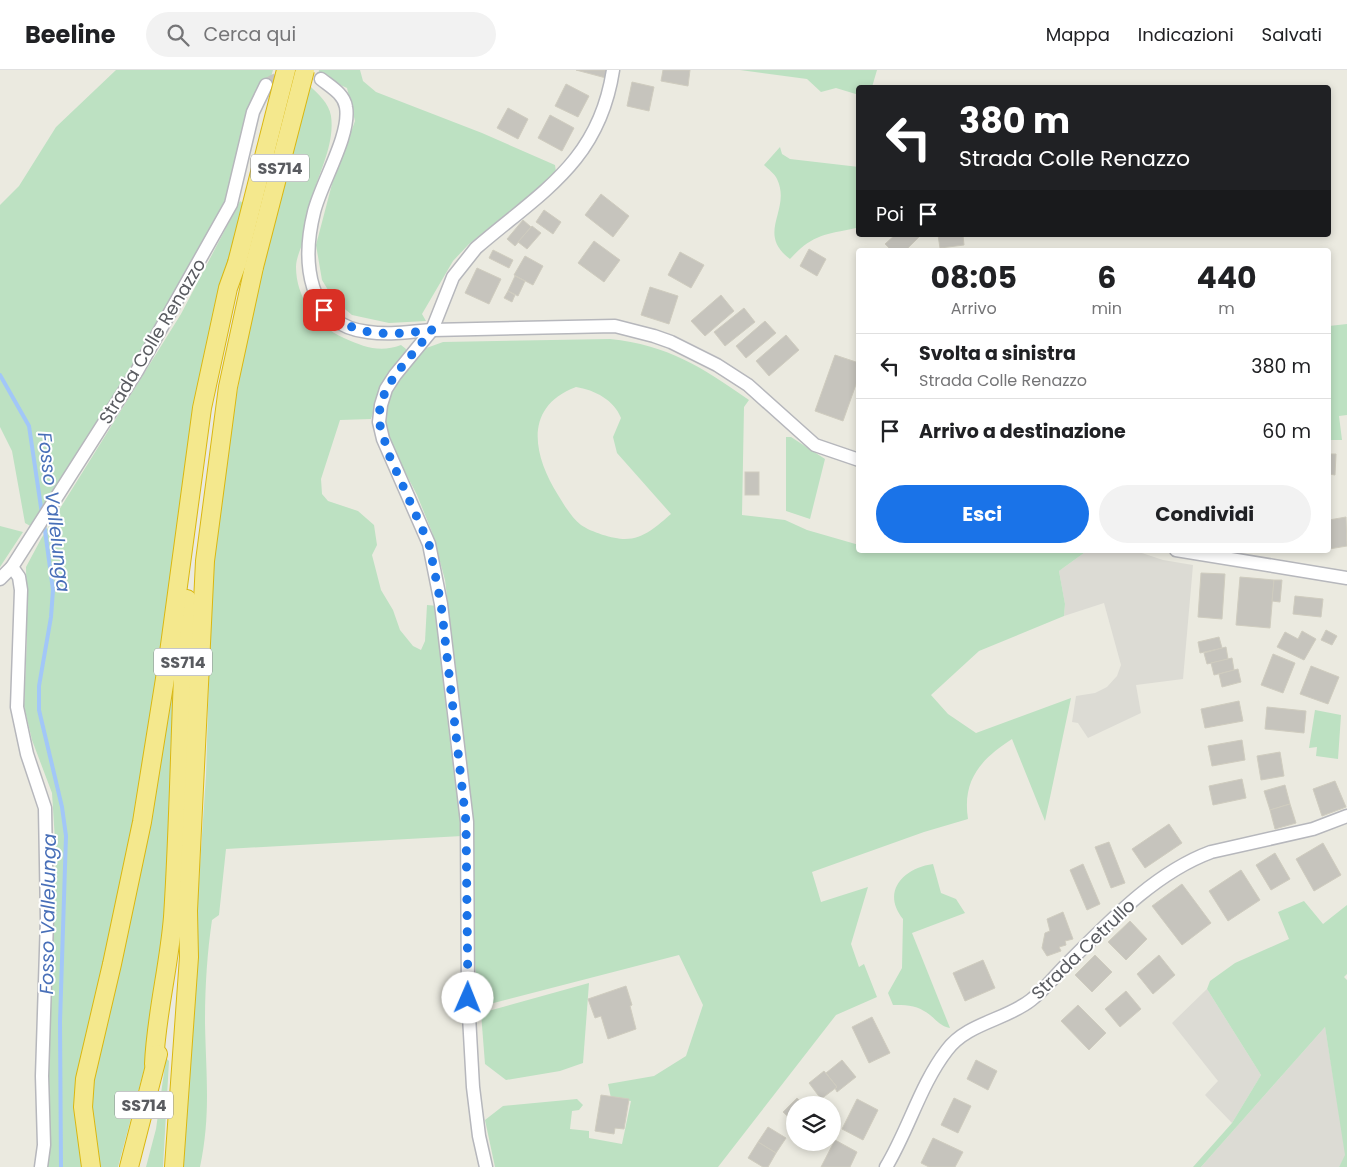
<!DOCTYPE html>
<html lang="it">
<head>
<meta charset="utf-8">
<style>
  :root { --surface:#fff; --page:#f2f2f2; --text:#202124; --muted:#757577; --line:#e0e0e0; --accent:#1a73e8 }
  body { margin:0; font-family:Poppins,sans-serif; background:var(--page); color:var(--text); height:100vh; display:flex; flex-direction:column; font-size:19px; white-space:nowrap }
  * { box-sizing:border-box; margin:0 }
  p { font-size:16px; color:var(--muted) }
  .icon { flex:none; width:28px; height:28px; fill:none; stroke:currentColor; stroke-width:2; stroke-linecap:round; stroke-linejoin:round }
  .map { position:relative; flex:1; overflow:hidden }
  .side { position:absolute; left:856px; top:178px; width:475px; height:305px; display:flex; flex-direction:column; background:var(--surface); border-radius:5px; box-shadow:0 2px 8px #0003 }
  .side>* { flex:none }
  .guide { position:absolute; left:856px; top:15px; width:475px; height:152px; border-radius:5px; box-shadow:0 2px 8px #0003; background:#202124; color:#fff; overflow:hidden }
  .buttons { position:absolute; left:786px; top:1026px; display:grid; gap:10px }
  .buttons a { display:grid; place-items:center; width:55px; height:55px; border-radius:50%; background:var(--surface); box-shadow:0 2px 8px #0003; font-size:25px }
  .pin { position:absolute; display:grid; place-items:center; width:42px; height:42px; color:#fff; margin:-21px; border-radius:10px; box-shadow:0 2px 8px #0006 }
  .me { position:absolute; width:55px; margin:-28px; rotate:1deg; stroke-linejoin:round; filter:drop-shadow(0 0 4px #0008) }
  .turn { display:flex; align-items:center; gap:18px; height:105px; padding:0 20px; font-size:22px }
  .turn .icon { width:65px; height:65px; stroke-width:2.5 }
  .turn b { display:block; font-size:35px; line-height:42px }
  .then { display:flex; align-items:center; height:48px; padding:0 20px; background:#0003; gap:10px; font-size:19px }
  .eta { display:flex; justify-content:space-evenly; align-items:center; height:85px; text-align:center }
  .eta b { font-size:30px; font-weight:700; line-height:35px }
  .action { display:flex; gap:10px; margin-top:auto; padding:10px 20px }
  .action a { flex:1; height:58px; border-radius:30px; background:var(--accent); color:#fff; font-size:20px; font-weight:700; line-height:58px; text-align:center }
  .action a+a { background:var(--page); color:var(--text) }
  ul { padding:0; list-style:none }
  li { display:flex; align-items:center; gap:15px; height:65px; padding:0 20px; border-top:1px solid var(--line) }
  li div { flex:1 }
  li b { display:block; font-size:19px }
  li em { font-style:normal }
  header { display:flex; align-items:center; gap:30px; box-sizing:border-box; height:70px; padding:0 25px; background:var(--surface); border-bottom:1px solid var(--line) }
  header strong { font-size:24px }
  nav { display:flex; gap:28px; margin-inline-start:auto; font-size:18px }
  .search { width:350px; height:45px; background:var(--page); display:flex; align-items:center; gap:12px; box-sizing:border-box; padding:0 18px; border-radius:28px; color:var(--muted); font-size:19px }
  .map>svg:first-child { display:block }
  .industrial { fill:#dcdbd4 }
  .green { fill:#bde1c2; fill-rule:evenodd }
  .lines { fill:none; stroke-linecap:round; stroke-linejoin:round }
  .stream { stroke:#a2c7f8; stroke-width:4 }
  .building { fill:#c6c4bd; stroke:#cfccbf }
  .minor-tunnel { stroke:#c6c6c0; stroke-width:12; stroke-dasharray:12 6; stroke-linecap:butt }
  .minor-casing { stroke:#b6b7bc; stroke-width:15 }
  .highway-casing { stroke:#dab710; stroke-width:20 }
  .minor { stroke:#fff; stroke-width:12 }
  .highway { stroke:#f4e88d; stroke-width:18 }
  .highway-bridge-casing { stroke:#dab710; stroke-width:20; stroke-linecap:butt }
  .highway-bridge { stroke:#f4e88d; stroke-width:18 }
  .route { stroke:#1a73e8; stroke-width:9; stroke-dasharray:0 16.2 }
  .labels { text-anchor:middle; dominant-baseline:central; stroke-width:4; stroke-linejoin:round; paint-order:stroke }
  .shield { fill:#fff; stroke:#8b8c90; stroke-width:1 }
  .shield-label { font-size:16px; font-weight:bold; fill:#595b60 }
  .street-label { font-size:18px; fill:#595b60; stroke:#fff }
  .water-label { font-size:19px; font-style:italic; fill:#486fb8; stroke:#fff }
</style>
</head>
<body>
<header>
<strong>Beeline</strong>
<div class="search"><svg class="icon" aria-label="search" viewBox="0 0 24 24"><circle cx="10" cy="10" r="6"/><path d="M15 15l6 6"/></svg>Cerca qui</div>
<nav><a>Mappa</a><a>Indicazioni</a><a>Salvati</a></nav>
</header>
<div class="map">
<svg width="1347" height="1097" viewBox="0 0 1347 1097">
  <rect width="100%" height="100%" fill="#ebeae0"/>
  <g class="industrial">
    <polygon points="1088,480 1133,480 1163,490 1193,495 1183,609 1136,615 1141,643 1088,668 1078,653 1072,652 1076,626 1095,623 1107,617 1117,606 1121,595 1104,533 1064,546 1065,534 1059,501"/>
    <polygon points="1207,919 1261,1005 1232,1053 1205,1025 1218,1011 1172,953"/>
    <polygon points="1325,957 1346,1085 1339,1097 1201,1097"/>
  </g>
  <g class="green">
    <polygon points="116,0 273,0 271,7 262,15 229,125 123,312 34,458 25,453 12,381 0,357 0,135 19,116 56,57"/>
    <polygon points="319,0 360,0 363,11 376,22 482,63 555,95 556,102 548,110 469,174 453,191 422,244 426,251 389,253 352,245 334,230 322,210 316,175 332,114 355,51 347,18 318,5"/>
    <polygon points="740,0 877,0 872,17 859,18 859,25 836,18 821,22 807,9"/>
    <path d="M309 15C318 24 329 33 331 46 335 74 319 103 311 130 307 143 306 157 303 171 301 179 296 188 296 197 296 227 316 256 344 268 364 277 380 283 401 275L406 279V286L380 322 371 349 340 350 321 409 322 424 328 431 358 441 374 455 377 475 372 485 381 520 393 540 400 560 413 576 421 580 425 571 427 535 438 536 447 646 462 766 226 779 219 845 212 850C207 884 205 918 205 953 206 1005 211 1045 200 1097H180L206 705 212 504 233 344 251 247Z"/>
    <path d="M780 77 782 84 790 89 859 97V145L856 158C824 165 813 164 790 189 755 163 792 140 777 109 775 104 768 99 764 95Z"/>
    <polygon points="240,131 244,134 217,230 151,679 82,1003 88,1097 43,1097 56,786 52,723 32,670 24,636 27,568 26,497 41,469 181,244"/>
    <polygon points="1347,254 1347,345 1339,346 1342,370 1329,370 1329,256"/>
    <path d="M610 269C668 275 702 297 749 330L744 337 742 445 785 450 807 460 859 475V480H1088L1059 501 1065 534 1064 546 979 581 931 625 948 644 976 663 1071 628 1045 751 1012 669C981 689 962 710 968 749L924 762 812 802 821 832 868 817 851 874 859 897 864 894 877 927 836 945 718 1097H495L485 1050 503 1036 577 1029 583 1035 579 1040 572 1041 570 1059 589 1061V1068L622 1074 631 1031 611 1028 608 1014 654 1006 686 986 703 935 679 885 478 937 475 893 473 746 445 510 432 462 417 425 388 369 385 345 392 320 402 301 421 280 443 272ZM576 317C595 320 614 330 621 348L613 367 617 383 671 444C658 455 644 469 625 469 613 469 591 462 581 455 572 448 564 435 558 425 533 385 523 337 576 317Z"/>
    <polygon points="786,367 791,367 825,389 810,449 786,441"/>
    <polygon points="0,456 23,462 0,497"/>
    <polygon points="174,619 171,667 167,819 160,890 146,992 118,1097 96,1097 85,1047 166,642"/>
    <polygon points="1315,640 1341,645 1338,689 1316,686 1317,677 1309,678"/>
    <path d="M933 794 941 823 956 829 965 843 912 863 950 958C938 956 934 946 924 941 915 935 904 935 893 935L888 923 902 898 903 849C881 822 903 798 933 794Z"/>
    <polygon points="1304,831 1323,854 1347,835 1347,904 1344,907 1347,910 1347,1097 1339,1097 1345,1085 1325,957 1201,1097 1193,1097 1232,1053 1261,1005 1207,919 1210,911 1235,893 1289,869 1278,842"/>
    <polygon points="589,913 583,993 560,1001 506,1010 485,994 481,943"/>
    <polygon points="166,988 169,991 163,1097 146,1097 156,1059"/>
  </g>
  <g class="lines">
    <g class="stream">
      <polyline points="0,305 29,356 42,444"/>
      <polyline points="44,453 53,520 51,547 39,616 39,640 62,737 66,766 60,952 61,1097"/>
    </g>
  </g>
  <g class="building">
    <polygon points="576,0 608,0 606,8"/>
    <polygon points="663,0 690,0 688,16 661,11"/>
    <polygon points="632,12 654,17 649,41 627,36"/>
    <polygon points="566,14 589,26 578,47 555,36"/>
    <polygon points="508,38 528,49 518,69 497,58"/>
    <polygon points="550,45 574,58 562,81 538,68"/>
    <polygon points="601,124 629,146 613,167 585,145"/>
    <polygon points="544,140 561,152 553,164 536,152"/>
    <polygon points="523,150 531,157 515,176 507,169"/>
    <polygon points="532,156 541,163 527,179 518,172"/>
    <polygon points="895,165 921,165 906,180 891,180 885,174"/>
    <polygon points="938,165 963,165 964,175 940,178"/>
    <polygon points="594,171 620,190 604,212 578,193"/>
    <polygon points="809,179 826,189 817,206 800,196"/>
    <polygon points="493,180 513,190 509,198 489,188"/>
    <polygon points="680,182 704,195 691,218 668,205"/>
    <polygon points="525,186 543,196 533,215 514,205"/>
    <polygon points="477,198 501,209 489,234 465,223"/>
    <polygon points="515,206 525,211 518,226 508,221"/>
    <polygon points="650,217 678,226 669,254 641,245"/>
    <polygon points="508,221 515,225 512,232 504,228"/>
    <polygon points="721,225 734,241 705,266 691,251"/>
    <polygon points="744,238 755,252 725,276 714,262"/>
    <polygon points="765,251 776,263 746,288 736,276"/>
    <polygon points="786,265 799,280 769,306 756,291"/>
    <polygon points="835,285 859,293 859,306 843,351 815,341"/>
    <polygon points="1329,384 1336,384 1335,405 1329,404"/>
    <rect x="745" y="402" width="14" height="23"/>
    <polygon points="1346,447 1347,476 1329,479 1329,450"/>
    <polygon points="1201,503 1225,504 1222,549 1198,547"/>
    <polygon points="1240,507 1274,510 1270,558 1236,555"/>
    <polygon points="1274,510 1282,510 1280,532 1272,531"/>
    <polygon points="1295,526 1323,529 1321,547 1293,544"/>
    <polygon points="1326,560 1337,566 1332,575 1321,570"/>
    <polygon points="1302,561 1316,569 1304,590 1277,577 1285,562 1298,569"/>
    <polygon points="1219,567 1222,578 1200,583 1198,572"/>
    <polygon points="1226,577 1228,589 1207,594 1204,583"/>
    <polygon points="1273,584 1295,593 1283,623 1261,615"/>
    <polygon points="1232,588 1234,600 1214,605 1211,593"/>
    <polygon points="1311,596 1339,607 1328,634 1300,624"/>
    <polygon points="1238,599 1241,612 1222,617 1219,604"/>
    <polygon points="1239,631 1243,651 1205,658 1201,639"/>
    <polygon points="1267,637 1306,641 1304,663 1265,659"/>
    <polygon points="1242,670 1245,690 1212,696 1208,676"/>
    <polygon points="1280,682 1284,706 1261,710 1257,686"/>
    <polygon points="1242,709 1246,728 1213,735 1209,716"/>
    <polygon points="1335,711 1346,737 1322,746 1313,719"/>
    <polygon points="1285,715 1290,734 1270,740 1264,721"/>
    <polygon points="1290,734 1296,753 1275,759 1270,740"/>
    <polygon points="1169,754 1182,773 1145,798 1132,779"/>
    <polygon points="1109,772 1125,813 1111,818 1095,777"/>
    <polygon points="1323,773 1341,805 1314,821 1296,789"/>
    <polygon points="1275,783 1290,809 1271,820 1256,795"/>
    <polygon points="1083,794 1100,834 1087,840 1070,800"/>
    <polygon points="1241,800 1260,830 1228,851 1209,821"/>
    <polygon points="1182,814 1211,853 1182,875 1152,836"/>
    <polygon points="1063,842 1073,869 1065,871 1066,875 1059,877 1061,881 1047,886 1042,878 1045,863 1050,861 1047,849"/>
    <polygon points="1130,851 1147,869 1126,890 1108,872"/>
    <polygon points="1095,885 1112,902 1092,922 1075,905"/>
    <polygon points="1159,885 1175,905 1153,924 1137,904"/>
    <polygon points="983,890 995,918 965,931 953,903"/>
    <polygon points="626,916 632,935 630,936 636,959 608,969 601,946 595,948 588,929"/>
    <polygon points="1126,921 1141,939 1120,957 1105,939"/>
    <polygon points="1078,935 1106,963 1089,980 1061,951"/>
    <polygon points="872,947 890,983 869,993 852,957"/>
    <polygon points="842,990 856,1007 837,1022 835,1018 837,1017 826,1003"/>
    <polygon points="976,990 997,1001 988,1020 967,1009"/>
    <polygon points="824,1001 837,1017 821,1029 809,1013"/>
    <polygon points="601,1025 629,1029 624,1059 615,1058 614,1064 595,1061"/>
    <polygon points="797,1028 804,1035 795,1035 795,1053 783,1042"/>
    <polygon points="954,1028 971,1036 958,1063 941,1055"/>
    <polygon points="857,1029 878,1040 863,1070 842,1059"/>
    <polygon points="768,1057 786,1068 776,1083 758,1072"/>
    <polygon points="933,1068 963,1082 955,1097 929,1097 921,1093"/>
    <polygon points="835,1070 857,1082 850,1097 821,1097"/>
    <polygon points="758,1072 776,1083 768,1097 763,1097 748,1088"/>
  </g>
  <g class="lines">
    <path class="minor-tunnel" d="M266 15C285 2 300 3 321 9"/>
    <defs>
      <g id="minor">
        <path d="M321 9C331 17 344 24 346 37 351 65 321 113 314 142 302 190 306 255 368 262 389 265 411 262 432 260L615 256 654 266 671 272 717 295 748 315 815 375 859 390"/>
        <polyline points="1176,480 1347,508"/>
        <polyline points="12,497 19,507 21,520 17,637 27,684 45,738 47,849 42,1006 44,1075 41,1097"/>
        <polyline points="0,509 12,497 137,301 231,134 253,42 266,15"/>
        <path d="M486 1097 479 1066 473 1017 468 928 467 752 441 534 429 474 383 369 379 352 381 335 386 319 395 305 432 260 453 207 476 178C541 122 599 92 613 0"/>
        <path d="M886 1097C909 1059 920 1015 947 980 967 953 1006 950 1031 930 1044 920 1055 906 1066 895 1108 853 1154 803 1211 782L1313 759 1347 746"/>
      </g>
      <g id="highway">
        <path d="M154 994C156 945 169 897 173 847 180 741 180 635 187 529"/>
        <polyline points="91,1097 83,1037 85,1009 112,894 142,752 168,590 202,338 228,218 237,193"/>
        <polyline points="129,1097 158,984"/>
        <polyline points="174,1097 189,887 188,841 205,491 228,317 254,197"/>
      </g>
    </defs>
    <use href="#minor" class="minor-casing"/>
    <use href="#highway" class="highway-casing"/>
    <use href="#minor" class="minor"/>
    <use href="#highway" class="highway"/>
    <defs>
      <g id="highway-bridge">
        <polyline points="237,193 286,0"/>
        <polyline points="254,197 305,0"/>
      </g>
    </defs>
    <use href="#highway-bridge" class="highway-bridge-casing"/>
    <use href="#highway-bridge" class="highway-bridge"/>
  </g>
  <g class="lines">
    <path class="route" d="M324 240C359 269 390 265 432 260L395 305 386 320 380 335 379 352 389 385 429 474 441 534 466 752 468 928"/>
  </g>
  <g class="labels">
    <g class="shield">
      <rect x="251" y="84.5" width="58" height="27" rx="4"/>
      <rect x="154" y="578.5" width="58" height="27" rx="4"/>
      <rect x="115" y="1021.5" width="58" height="27" rx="4"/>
    </g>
    <g class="shield-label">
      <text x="280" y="98">SS714</text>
      <text x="183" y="592">SS714</text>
      <text x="144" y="1035">SS714</text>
    </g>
    <g class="street-label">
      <text transform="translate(152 271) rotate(-59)">Strada Colle Renazzo</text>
      <text transform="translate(1083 879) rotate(-44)">Strada Cetrullo</text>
    </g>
    <g class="water-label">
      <text transform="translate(54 442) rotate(83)">Fosso Vallelunga</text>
      <text transform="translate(48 844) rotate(-89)">Fosso Vallelunga</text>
    </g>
  </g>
</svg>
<div class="buttons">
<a><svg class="icon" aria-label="layers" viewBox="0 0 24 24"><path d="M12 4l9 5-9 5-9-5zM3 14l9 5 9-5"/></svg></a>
</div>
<div class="pin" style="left:324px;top:240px;background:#d93025"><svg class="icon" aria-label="arrive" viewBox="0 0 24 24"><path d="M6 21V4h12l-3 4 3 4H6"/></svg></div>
<svg class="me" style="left:468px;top:928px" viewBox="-20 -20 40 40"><circle r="19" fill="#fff"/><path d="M0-13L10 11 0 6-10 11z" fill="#1a73e8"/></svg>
<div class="guide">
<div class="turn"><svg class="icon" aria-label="left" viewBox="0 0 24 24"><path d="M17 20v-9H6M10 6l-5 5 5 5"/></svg><div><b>380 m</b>Strada Colle Renazzo</div></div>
<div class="then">Poi<svg class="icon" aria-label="arrive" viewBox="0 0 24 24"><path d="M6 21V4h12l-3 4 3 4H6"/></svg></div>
</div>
<section class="side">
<div class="eta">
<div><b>08:05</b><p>Arrivo</p></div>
<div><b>6</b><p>min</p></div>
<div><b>440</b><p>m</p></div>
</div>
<ul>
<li><svg class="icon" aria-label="left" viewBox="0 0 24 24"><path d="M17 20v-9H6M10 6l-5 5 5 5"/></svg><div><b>Svolta a sinistra</b><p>Strada Colle Renazzo</p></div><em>380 m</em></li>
<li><svg class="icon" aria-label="arrive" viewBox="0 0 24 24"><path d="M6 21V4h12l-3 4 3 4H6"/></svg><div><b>Arrivo a destinazione</b></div><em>60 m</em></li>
</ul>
<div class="action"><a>Esci</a><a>Condividi</a></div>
</section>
</div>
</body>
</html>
